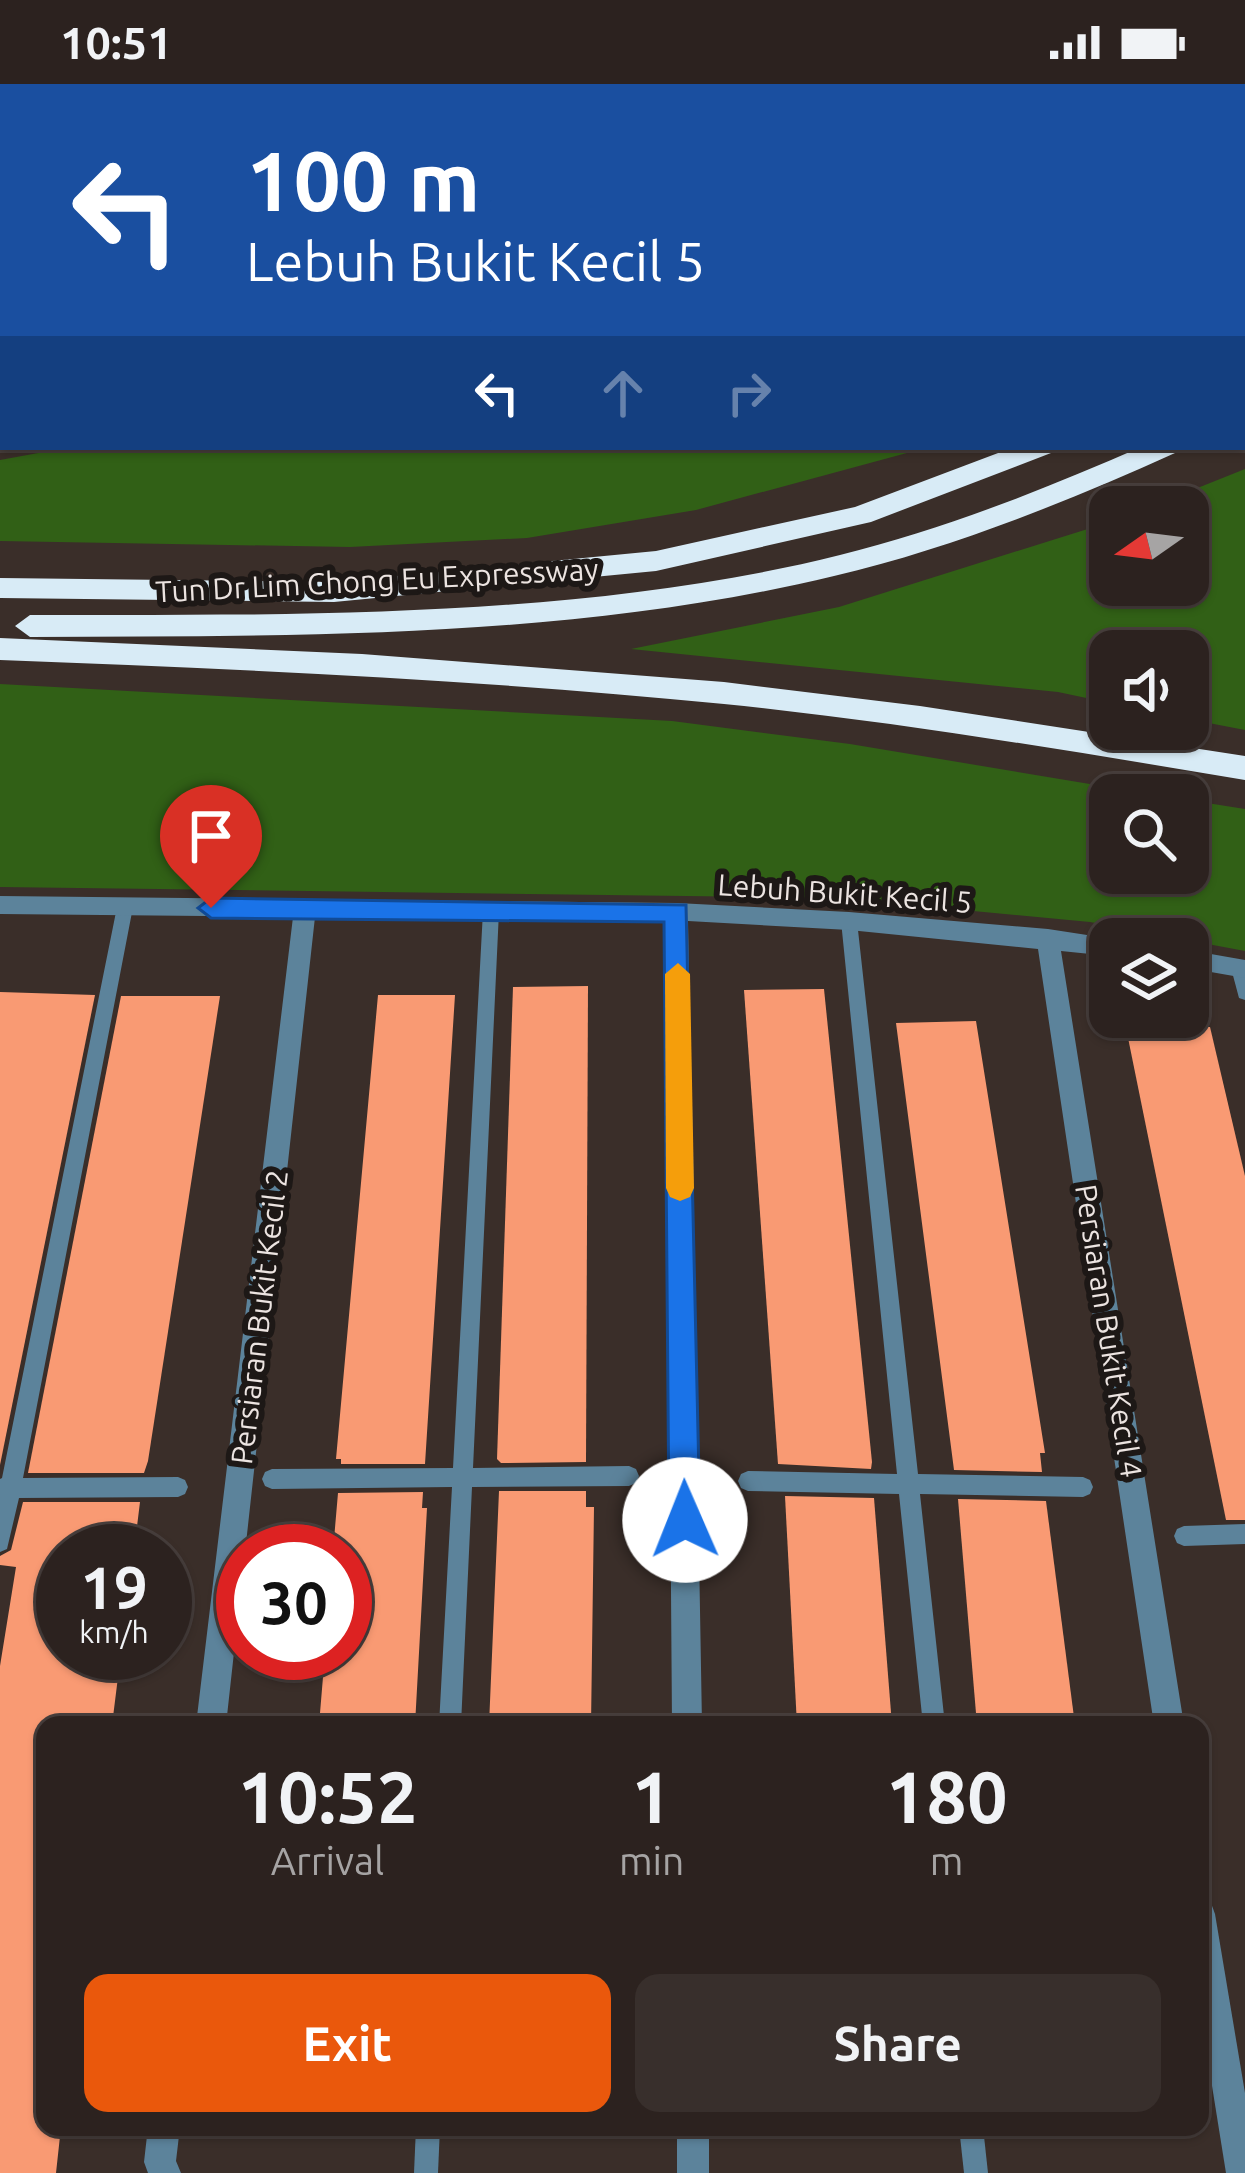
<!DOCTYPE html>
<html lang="en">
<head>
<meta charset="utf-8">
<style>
  :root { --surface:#2c221f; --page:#382f2c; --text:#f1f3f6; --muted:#a6a4a4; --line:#483f3d; --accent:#ea580c }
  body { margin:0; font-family:Ubuntu,sans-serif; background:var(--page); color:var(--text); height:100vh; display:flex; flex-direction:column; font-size:45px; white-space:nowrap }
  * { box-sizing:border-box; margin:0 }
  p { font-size:39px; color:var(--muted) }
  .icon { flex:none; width:66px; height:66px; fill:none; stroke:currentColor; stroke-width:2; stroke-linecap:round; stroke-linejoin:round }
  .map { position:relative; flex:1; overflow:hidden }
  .details { position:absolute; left:36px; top:1632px; width:1173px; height:420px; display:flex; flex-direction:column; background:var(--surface); border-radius:24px; box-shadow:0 3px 9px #0004,0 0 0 3px var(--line) }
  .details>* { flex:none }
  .hud { position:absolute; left:0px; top:0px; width:1245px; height:366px; box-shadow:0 3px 9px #0004,0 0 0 3px var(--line); background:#1a4fa0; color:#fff; overflow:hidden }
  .needle { width:78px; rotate:256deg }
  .buttons { position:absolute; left:1089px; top:402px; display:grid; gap:24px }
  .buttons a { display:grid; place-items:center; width:120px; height:120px; border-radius:24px; background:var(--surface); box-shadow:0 3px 9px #0004,0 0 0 3px var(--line); font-size:60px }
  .speed { position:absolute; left:36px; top:1440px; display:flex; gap:24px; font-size:60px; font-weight:700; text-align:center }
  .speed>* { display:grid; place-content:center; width:156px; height:156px; border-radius:50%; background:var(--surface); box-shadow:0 3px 9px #0004,0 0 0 3px var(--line); line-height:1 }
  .speed small { font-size:30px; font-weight:400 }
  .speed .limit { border:18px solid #d22; background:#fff; color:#111 }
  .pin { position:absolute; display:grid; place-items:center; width:102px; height:102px; color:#fff; margin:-123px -51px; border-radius:50% 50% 50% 0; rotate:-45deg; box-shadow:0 0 12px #0007 }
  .pin .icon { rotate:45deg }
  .me { position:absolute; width:132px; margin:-66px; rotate:359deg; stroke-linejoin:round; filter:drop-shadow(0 0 9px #0008) }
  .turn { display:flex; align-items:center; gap:42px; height:252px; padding:0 48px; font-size:54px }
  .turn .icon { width:156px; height:156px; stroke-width:2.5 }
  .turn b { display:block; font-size:84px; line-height:102px }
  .lanes { display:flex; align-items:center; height:114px; padding:0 48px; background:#0003; justify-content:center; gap:60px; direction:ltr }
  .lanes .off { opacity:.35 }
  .eta { display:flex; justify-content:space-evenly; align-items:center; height:204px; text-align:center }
  .eta b { font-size:72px; font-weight:700; line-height:84px }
  .cta { display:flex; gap:24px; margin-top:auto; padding:24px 48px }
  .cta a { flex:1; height:138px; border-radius:24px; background:var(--accent); color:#fff; font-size:48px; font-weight:700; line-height:138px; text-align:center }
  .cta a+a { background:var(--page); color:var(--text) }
  .status { display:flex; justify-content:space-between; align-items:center; height:84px; padding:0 60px; background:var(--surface); direction:ltr }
  .status svg { height:33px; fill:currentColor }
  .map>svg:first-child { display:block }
  .commercial { fill:#473336 }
  .green { fill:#316016 }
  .building { fill:#f99a73 }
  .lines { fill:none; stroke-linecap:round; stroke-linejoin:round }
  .lane { fill:#5c839b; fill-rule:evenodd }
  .street { fill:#5c839b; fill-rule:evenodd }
  .primary { fill:#91d3f9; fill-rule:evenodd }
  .highway { fill:#d8ebf6; fill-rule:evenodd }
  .route { fill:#1a73e8; stroke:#114b97; stroke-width:3 }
  .slow { fill:#f59e0b }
  .labels { text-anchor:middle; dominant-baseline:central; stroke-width:12; stroke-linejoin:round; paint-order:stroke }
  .street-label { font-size:30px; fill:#ece4e1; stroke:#1d1816 }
</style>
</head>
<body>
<div class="status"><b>10:51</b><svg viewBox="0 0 49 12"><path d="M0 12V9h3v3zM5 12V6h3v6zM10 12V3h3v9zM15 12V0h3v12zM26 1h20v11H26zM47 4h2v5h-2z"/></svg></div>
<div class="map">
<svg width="1245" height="2089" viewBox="0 0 1245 2089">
  <rect width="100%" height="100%" fill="#3a2e29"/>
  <polygon class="commercial" points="0,0 1245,0 1245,165 1242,3 3,3 0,313"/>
  <g class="green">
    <polygon points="71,363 929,363 696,426 527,454 350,463 0,457 0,376"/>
    <polygon points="1245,385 1245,646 1188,635 1188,567 1110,567 1110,619 1058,608 631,565 839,523 1110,438 1110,501 1188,501 1188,423 1150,423"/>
    <polygon points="0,600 672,637 850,660 1156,711 1110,711 1110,789 1188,789 1188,716 1245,725 1245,867 1090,838 836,814 0,803"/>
  </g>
  <g class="building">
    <polygon points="588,902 586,1378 501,1379 497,1375 513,903"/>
    <polygon points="824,905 872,1378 871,1385 778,1380 744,906"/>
    <polygon points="0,908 95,911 0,1381"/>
    <polygon points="378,911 455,911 425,1380 341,1380 341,1375 336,1375"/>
    <polygon points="121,912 220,912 148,1377 144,1389 28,1389"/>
    <polygon points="976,937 1045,1369 1040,1369 1042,1388 954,1386 896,939"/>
    <polygon points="1210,943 1245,1092 1245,1436 1226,1436 1126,944"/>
    <polygon points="499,1407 586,1407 586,1423 594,1423 591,1641 489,1641"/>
    <polygon points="423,1408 422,1424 427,1424 415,1641 319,1641 325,1569 345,1569 345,1467 333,1467 338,1409"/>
    <polygon points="785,1412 874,1414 892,1641 797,1641"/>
    <polygon points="958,1415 1046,1417 1075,1641 977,1641"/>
    <polygon points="23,1418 140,1418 134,1467 63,1467 63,1569 121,1569 112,1641 45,1641 45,2043 61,2043 56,2089 0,2089 0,1582 16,1483 0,1481 0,1472 11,1466"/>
  </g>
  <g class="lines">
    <g class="lane">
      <polygon points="453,0 474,0 470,3 449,3"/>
      <rect x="1242" y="49" width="3" height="8"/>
      <rect x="0" y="60" width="3" height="8"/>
      <polygon points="1245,96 1245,104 1242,105 1242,97"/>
      <rect x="1242" y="128" width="3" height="8"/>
      <polygon points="3,256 3,264 0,265 0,257"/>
      <polygon points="125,816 133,823 23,1394 178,1393 185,1396 188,1403 185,1410 178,1413 19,1414 7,1465 0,1468 0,1395 2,1394 117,823"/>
      <polygon points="491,820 499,827 473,1384 629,1382 636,1385 639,1392 636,1399 629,1402 472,1403 461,1641 439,1641 452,1403 272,1405 265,1402 262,1395 265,1388 272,1385 453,1384 483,827"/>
      <polygon points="849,830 857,837 918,1390 1083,1393 1090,1396 1093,1403 1090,1410 1083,1413 920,1410 945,1641 923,1641 899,1410 748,1407 741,1404 738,1397 741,1390 748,1387 897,1390 841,837"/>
      <polygon points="1239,877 1245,879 1245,916 1239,914 1231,884"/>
      <polygon points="1245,1440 1245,1460 1184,1462 1177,1459 1174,1452 1177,1445 1184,1442"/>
      <polygon points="416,2043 440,2043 438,2089 414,2089"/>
      <polygon points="959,2043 983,2043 988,2089 964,2089"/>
    </g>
    <g class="street">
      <polygon points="0,812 677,819 849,828 1048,845 1113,855 1110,855 1110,872 1061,867 1184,1641 1154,1641 1038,865 849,846 688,837 702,1641 672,1641 666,837 315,833 226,1641 196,1641 293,833 0,830"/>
      <polygon points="1188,866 1245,876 1245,894 1188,884"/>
      <polygon points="1200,1815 1211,1819 1215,1830 1245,2009 1245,2089 1226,2089 1200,1927"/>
      <polygon points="148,2043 180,2043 176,2077 181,2089 148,2089 144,2078"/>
      <rect x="677" y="2043" width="32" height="46"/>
    </g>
    <g class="primary">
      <polygon points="137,0 186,0 134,3"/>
      <polygon points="287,0 322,0 284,3"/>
      <rect x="0" y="23" width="3" height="12"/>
    </g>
    <g class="highway">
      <polygon points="1245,247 1245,264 1242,265 1242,248"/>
      <polygon points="1245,316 1245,334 1242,335 1242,317"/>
      <polygon points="3,341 3,359 0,360 0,342"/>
      <polygon points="1014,363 1055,363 1051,369 871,438 656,487 334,518 0,514 0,494 334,498 656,467 855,423"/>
      <path d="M1141 363H1179L1175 369C1064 419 952 464 834 492 573 555 296 552 30 553L15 542 30 531C292 531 585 535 840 471 944 445 1043 406 1141 363Z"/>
      <path d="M0 554 362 570 724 598 920 622 1245 672V696C1072 667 899 638 724 620 484 596 242 585 0 576Z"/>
    </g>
  </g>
  <polygon class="route" points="211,814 686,821 700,1436 696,1446 685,1451 674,1446 669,1436 664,838 211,834 198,824"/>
  <polygon class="slow" points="678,879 690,890 694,1104 690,1113 680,1117 670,1113 666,1104 665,890"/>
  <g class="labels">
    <g class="street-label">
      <text transform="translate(377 496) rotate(-3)">Tun Dr Lim Chong Eu Expressway</text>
      <text transform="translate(845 809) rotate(4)">Lebuh Bukit Kecil 5</text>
      <text transform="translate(259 1233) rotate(-83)">Persiaran Bukit Kecil 2</text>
      <text transform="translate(1109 1247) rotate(81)">Persiaran Bukit Kecil 4</text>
    </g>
  </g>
</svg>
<div class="buttons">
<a><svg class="needle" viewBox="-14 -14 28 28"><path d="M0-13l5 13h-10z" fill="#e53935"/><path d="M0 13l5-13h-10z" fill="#a6a4a4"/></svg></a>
<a><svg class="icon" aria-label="sound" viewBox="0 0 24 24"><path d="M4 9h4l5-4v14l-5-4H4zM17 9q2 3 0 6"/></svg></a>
<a><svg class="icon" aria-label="search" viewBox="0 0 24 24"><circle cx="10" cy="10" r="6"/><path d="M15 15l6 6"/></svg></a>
<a><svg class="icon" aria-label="layers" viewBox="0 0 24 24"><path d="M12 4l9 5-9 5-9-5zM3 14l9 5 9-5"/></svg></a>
</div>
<div class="speed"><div>19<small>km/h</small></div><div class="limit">30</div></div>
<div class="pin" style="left:211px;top:824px;background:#d93025"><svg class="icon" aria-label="arrive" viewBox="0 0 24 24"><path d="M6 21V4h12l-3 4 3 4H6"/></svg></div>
<svg class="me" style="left:685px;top:1436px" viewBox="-20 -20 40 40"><circle r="19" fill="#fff"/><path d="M0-13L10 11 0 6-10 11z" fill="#1a73e8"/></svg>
<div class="hud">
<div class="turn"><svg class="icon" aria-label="left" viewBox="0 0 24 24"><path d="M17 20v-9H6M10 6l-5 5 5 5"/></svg><div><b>100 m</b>Lebuh Bukit Kecil 5</div></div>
<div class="lanes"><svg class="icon" aria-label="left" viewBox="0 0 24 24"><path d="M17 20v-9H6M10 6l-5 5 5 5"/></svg><svg class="icon off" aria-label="ahead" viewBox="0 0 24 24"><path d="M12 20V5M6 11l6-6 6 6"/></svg><svg class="icon off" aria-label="right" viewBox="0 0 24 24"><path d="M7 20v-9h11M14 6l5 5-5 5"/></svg></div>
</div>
<section class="details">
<div class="eta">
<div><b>10:52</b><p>Arrival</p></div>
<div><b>1</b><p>min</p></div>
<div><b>180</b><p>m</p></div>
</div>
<div class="cta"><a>Exit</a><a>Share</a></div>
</section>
</div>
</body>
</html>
